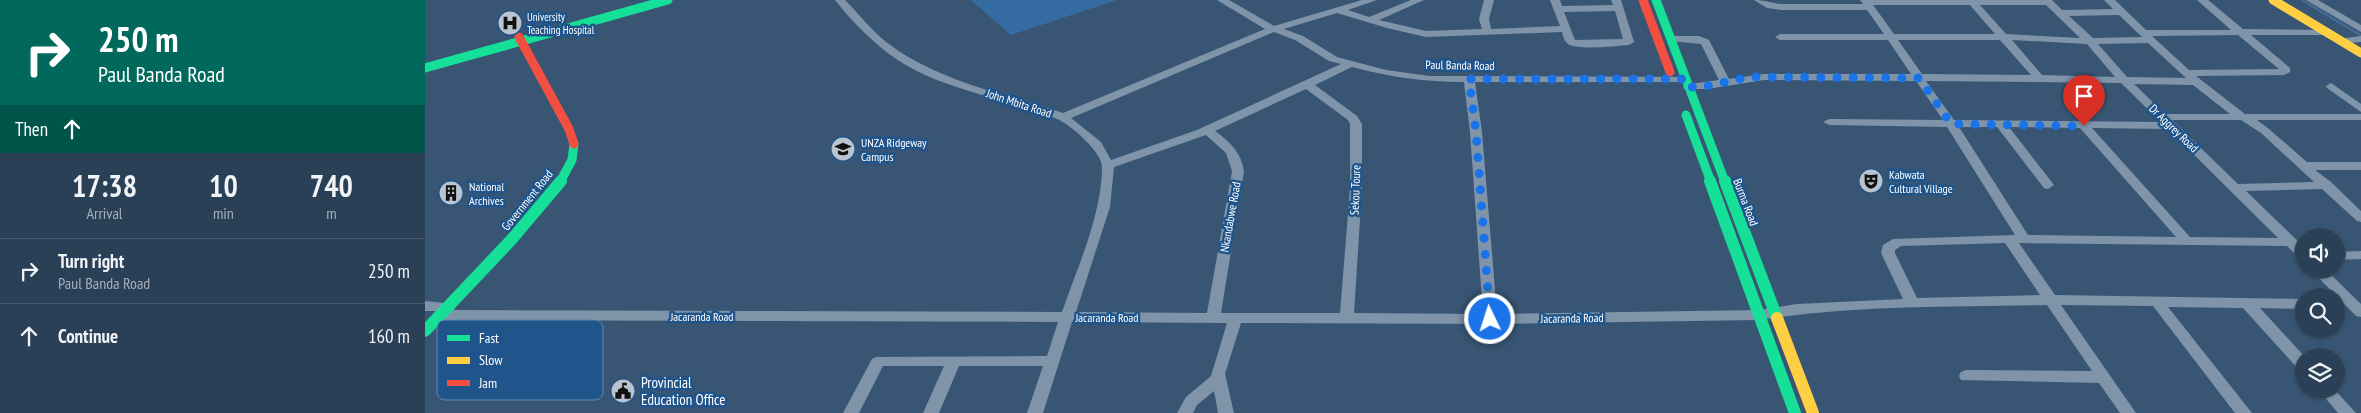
<!DOCTYPE html>
<html lang="en">
<head>
<meta charset="utf-8">
<style>
  :root { --surface:#2a4057; --page:#364b61; --text:#f1f3f6; --muted:#a5afba; --line:#46596d }
  body { margin:0; font-family:"PT Sans Narrow",sans-serif; background:var(--page); color:var(--text); height:100vh; display:flex; flex-direction:column; font-size:19px; white-space:nowrap }
  * { box-sizing:border-box; margin:0 }
  p { font-size:16px; color:var(--muted) }
  .icon { flex:none; width:28px; height:28px; fill:none; stroke:currentColor; stroke-width:2; stroke-linecap:round; stroke-linejoin:round }
  .map { position:relative; flex:1; overflow:hidden }
  .details { display:flex; flex-direction:column; background:var(--surface); width:425px }
  .details>* { flex:none }
  .guide { background:#00695c; color:#fff; overflow:hidden }
  .tools { position:absolute; left:1870px; top:228px; display:grid; gap:10px }
  .tools a { display:grid; place-items:center; width:50px; height:50px; border-radius:50%; background:var(--surface); box-shadow:0 1px 4px #0004,0 0 0 1px var(--line); font-size:25px }
  .pin { position:absolute; display:grid; place-items:center; width:42px; height:42px; color:#fff; margin:-51px -21px; border-radius:50% 50% 50% 0; rotate:-45deg; box-shadow:0 0 5px #0007 }
  .pin .icon { rotate:45deg }
  .me { position:absolute; width:55px; margin:-28px; rotate:356deg; stroke-linejoin:round; filter:drop-shadow(0 0 4px #0008) }
  .turn { display:flex; align-items:center; gap:18px; height:105px; padding:0 15px; font-size:22px }
  .turn .icon { width:65px; height:65px; stroke-width:2.5 }
  .turn b { display:block; font-size:35px; line-height:42px }
  .then { display:flex; align-items:center; height:48px; padding:0 15px; background:#0003; gap:10px; font-size:19px }
  .eta { display:flex; justify-content:space-evenly; align-items:center; height:85px; text-align:center }
  .eta b { font-size:30px; font-weight:600; line-height:35px }
  ul { padding:0; list-style:none }
  li { display:flex; align-items:center; gap:15px; height:65px; padding:0 15px; border-top:1px solid var(--line) }
  li div { flex:1 }
  li b { display:block; font-size:19px }
  li em { font-style:normal }
  main { display:flex; flex:1; min-height:0 }
  .map>svg:first-child { display:block }
  .green { fill:#346ca2 }
  .lines { fill:none; stroke-linecap:round; stroke-linejoin:round }
  .stream { stroke:#466a90; stroke-width:2.5 }
  .street { fill:#7f94a8; fill-rule:evenodd }
  .fast-far1 { stroke:#16e098; stroke-width:9 }
  .fast { stroke:#16e098; stroke-width:12 }
  .slow-far1 { stroke:#ffcf43; stroke-width:9 }
  .slow { stroke:#ffcf43; stroke-width:12 }
  .jam { stroke:#f24e42; stroke-width:9 }
  .route { stroke:#1a73e8; stroke-width:9; stroke-dasharray:0 16.2 }
  .labels { text-anchor:middle; dominant-baseline:central; stroke-width:5; stroke-linejoin:round; paint-order:stroke }
  .far-poi-label { font-size:11px; fill:#fff; stroke:#20558c; text-anchor:start }
  .street-label { font-size:12px; fill:#fff; stroke:#20558c }
  .poi-label { font-size:12px; fill:#fff; stroke:#20558c; text-anchor:start }
  .near-poi-label { font-size:15px; fill:#fff; stroke:#20558c; text-anchor:start }
  .key { fill:#20558c; stroke:#6388ae; stroke-width:1 }
  .key-label { font-size:14px; fill:#fff }
</style>
</head>
<body>
<main>
<section class="details">
<div class="guide">
<div class="turn"><svg class="icon" aria-label="right" viewBox="0 0 24 24"><path d="M7 20v-9h11M14 6l5 5-5 5"/></svg><div><b>250 m</b>Paul Banda Road</div></div>
<div class="then">Then<svg class="icon" aria-label="ahead" viewBox="0 0 24 24"><path d="M12 20V5M6 11l6-6 6 6"/></svg></div>
</div>
<div class="eta">
<div><b>17:38</b><p>Arrival</p></div>
<div><b>10</b><p>min</p></div>
<div><b>740</b><p>m</p></div>
</div>
<ul>
<li><svg class="icon" aria-label="right" viewBox="0 0 24 24"><path d="M7 20v-9h11M14 6l5 5-5 5"/></svg><div><b>Turn right</b><p>Paul Banda Road</p></div><em>250 m</em></li>
<li><svg class="icon" aria-label="ahead" viewBox="0 0 24 24"><path d="M12 20V5M6 11l6-6 6 6"/></svg><div><b>Continue</b></div><em>160 m</em></li>
</ul>
</section>
<div class="map">
<svg width="1936" height="413" viewBox="0 0 1936 413">
  <rect width="100%" height="100%" fill="#385674"/>
  <polygon class="green" points="546,0 692,0 586,35"/>
  <g class="lines">
    <polyline class="stream" points="1877,0 1935,35"/>
    <g class="street">
      <path d="M410 0H420C433 13 446 30 460 41 509 80 579 94 638 113L840 29 792 0H804L849 26 937 0H952L923 10 944 17 986 0H999L954 20 1001 31 1057 29 1054 19 1059 0H1069L1064 19 1066 29 1135 26 1125 0H1135L1137 6 1188 5 1186 0H1196L1209 42 1204 45C1193 46 1149 51 1142 43 1139 41 1138 35 1137 32L1001 37 962 28 912 13 859 29 878 36 912 57 961 70 1005 76 1264 77V81L1260 82H1050L1057 132 1072 314 1334 310 1372 304 1478 299 1456 253 1458 245 1468 239 1590 235 1522 127 1404 125 1398 122 1404 119 1518 120 1491 81 1339 80 1282 89H1259L1258 87 1259 85 1294 80 1276 44 1246 41 1241 38 1242 36H1274L1284 40 1304 79 1339 74H1486L1463 40H1355L1350 37 1355 34H1459L1442 10H1356L1342 8 1329 0C1339 0 1346 3 1356 4H1438L1435 0H1627L1637 10 1688 9 1679 0H1690L1721 30H1806L1772 0H1783L1818 29 1905 30V34L1901 35H1826L1865 68V72L1859 75 1771 76 1820 114H1936V120H1832L1844 129 1882 162H1936V170H1890L1906 182 1936 211V222L1932 221 1897 189 1821 191 1879 247V259L1874 258 1862 246 1594 243 1630 295 1879 299V309L1835 308 1879 356V371L1874 370 1818 308 1743 307 1827 413H1810L1728 306 1636 305 1711 413H1695L1674 383 1536 380 1534 376 1536 372 1541 370 1667 371 1622 305C1526 307 1429 305 1334 320L1065 324 816 323 800 374 809 413H793L789 391 772 405 768 413H752L761 397 786 376 802 323 647 322 618 413H602L618 366H534L514 413H498L519 366H458L434 413H418L447 359 451 357 622 356 633 322 15 320 10 319 8 315 11 311H0V301L29 304 31 307 29 310 637 312C652 268 677 215 677 167 677 152 646 125 632 119 583 98 526 92 479 64 453 48 429 24 410 0ZM1448 5H1545L1570 34H1469ZM1555 5H1621L1655 38 1581 34ZM1190 11 1198 39 1150 40 1139 12ZM1694 15 1717 37 1668 38 1644 16ZM849 32 870 40 904 61 916 64 772 130 686 160 676 142 646 118ZM1813 35 1854 69 1764 70 1727 36ZM1473 40H1575L1606 75 1497 74ZM1587 40 1662 44 1690 77 1617 75ZM1723 43 1761 78 1702 77 1673 44ZM927 67C965 77 1000 82 1039 82L1045 132 1058 314 929 313 937 189V124L932 116 890 85ZM1501 81 1696 83 1736 122 1529 120ZM1709 84 1768 85 1805 114H1740ZM881 89 923 120 925 124V189L915 313H796L819 171C816 152 805 142 790 131ZM1747 120H1816L1836 133 1889 182 1813 184ZM1534 127H1572L1619 188 1623 189 1629 185 1584 127 1655 128 1751 237 1603 235ZM1667 128 1743 129 1853 238 1765 237ZM781 135 801 153 807 171 782 313 651 312 685 207 689 167ZM1580 243 1615 295 1492 298 1470 253V250L1476 246Z"/>
      <polygon points="1881,0 1893,0 1936,25 1936,32"/>
      <polygon points="1936,36 1936,42 1925,43 1920,40 1921,38"/>
      <polygon points="1906,83 1936,104 1936,112 1902,88 1901,86"/>
      <polygon points="1936,251 1936,259 1911,260 1911,252"/>
      <polygon points="1885,269 1900,269 1936,304 1936,317 1931,316"/>
      <polygon points="1893,389 1909,389 1931,413 1913,413"/>
    </g>
    <g class="fast-far1">
      <polyline points="1231,0 1300,182"/>
      <polyline points="0,68 243,0"/>
      <polyline points="1261,115 1286,182"/>
      <polyline points="135,182 147,160 149,144"/>
    </g>
    <g class="fast">
      <polyline points="1285,181 1370,413"/>
      <polyline points="1300,181 1352,318"/>
      <polyline points="0,331 87,239 136,181"/>
    </g>
    <polyline class="slow-far1" points="1848,0 1936,53"/>
    <polyline class="slow" points="1352,318 1388,413"/>
    <g class="jam">
      <polyline points="1218,0 1245,72"/>
      <polyline points="94,37 144,129 149,144"/>
    </g>
  </g>
  <g class="lines">
    <polyline class="route" points="1065,319 1051,132 1044,79 1260,79 1263,87 1277,87 1324,77 1494,78 1526,124 1659,126"/>
  </g>
  <defs>
    <symbol id="hospital-disc" viewBox="-11 -11 22 22"><circle r="9.5" fill="#b9c4ce" stroke="#20558c"/><path d="M-5-5h3v3.5h4V-5h3V5h-3V1.5h-4V5h-3Z" fill="#111"/></symbol>
    <symbol id="university-disc" viewBox="-11 -11 22 22"><circle r="9.5" fill="#b9c4ce" stroke="#20558c"/><path d="M0-5L7-2L0 1L-7-2ZM-4 1L0 2.5L4 1V4Q0 6-4 4Z" fill="#111"/></symbol>
    <symbol id="theatre-disc" viewBox="-11 -11 22 22"><circle r="9.5" fill="#b9c4ce" stroke="#20558c"/><path d="M-5-5.5Q0-4 5-5.5V0Q5 5 0 6Q-5 5-5 0ZM-3.3-2.5H-1v1.5H-3.3ZM1-2.5H3.3v1.5H1ZM-2.8 1Q0 5.5 2.8 1Z" fill="#111"/></symbol>
    <symbol id="building-disc" viewBox="-11 -11 22 22"><circle r="9.5" fill="#b9c4ce" stroke="#20558c"/><path d="M-4-6H4V6H1V3H-1V6H-4ZM-2.5-4.3h1.7v1.8h-1.7ZM.8-4.3h1.7v1.8H.8ZM-2.5-1h1.7V.8h-1.7ZM.8-1h1.7V.8H.8Z" fill="#111"/></symbol>
    <symbol id="civic-disc" viewBox="-11 -11 22 22"><circle r="9.5" fill="#b9c4ce" stroke="#20558c"/><path d="M-.6-6.5H3V-4.5H.6V-3L4-1V1h2V6H-6V1h2V-1L-.6-3ZM-1.2 2.5V6h2.4V2.5Z" fill="#111"/></symbol>
  </defs>
  <g fill-rule="evenodd">
    <use href="#hospital-disc" x="71" y="9" width="28" height="28"/>
    <use href="#university-disc" x="404" y="135" width="28" height="28"/>
    <use href="#theatre-disc" x="1432" y="167" width="28" height="28"/>
    <use href="#building-disc" x="12" y="179" width="28" height="28"/>
    <use href="#civic-disc" x="184" y="377" width="28" height="28"/>
  </g>
  <g class="labels">
    <g class="far-poi-label">
      <text x="102" y="17">University<tspan x="102" dy="13">Teaching Hospital</tspan></text>
    </g>
    <g class="street-label">
      <text transform="translate(1035 65) rotate(1)">Paul Banda Road</text>
      <text transform="translate(594 103) rotate(18)">John Mbita Road</text>
      <text transform="translate(1749 128) rotate(44)">Dr Aggrey Road</text>
      <text transform="translate(930 190) rotate(-88)">Sekou Toure</text>
      <text transform="translate(102 200) rotate(-51)">Government Road</text>
      <text transform="translate(1321 202) rotate(69)">Burma Road</text>
      <text transform="translate(805 217) rotate(-80)">Nkandabwe Road</text>
      <text x="277" y="316">Jacaranda Road</text>
      <text x="682" y="317">Jacaranda Road</text>
      <text transform="translate(1147 318) rotate(-1)">Jacaranda Road</text>
    </g>
    <g class="poi-label">
      <text x="436" y="142">UNZA Ridgeway<tspan x="436" dy="14">Campus</tspan></text>
      <text x="1464" y="174">Kabwata<tspan x="1464" dy="14">Cultural Village</tspan></text>
      <text x="44" y="186">National<tspan x="44" dy="14">Archives</tspan></text>
    </g>
    <g class="near-poi-label">
      <text x="216" y="382">Provincial<tspan x="216" dy="17">Education Office</tspan></text>
    </g>
  </g>
  <rect x="12" y="320" width="166" height="80" rx="8" class="key"/>
  <rect x="22" y="335" width="23" height="6" fill="#16e098"/>
  <rect x="22" y="357" width="23" height="7" fill="#ffcf43"/>
  <rect x="22" y="380" width="23" height="6" fill="#f24e42"/>
  <g class="key-label">
    <text x="54" y="343">Fast</text>
    <text x="54" y="365">Slow</text>
    <text x="54" y="388">Jam</text>
  </g>
</svg>
<div class="tools">
<a><svg class="icon" aria-label="sound" viewBox="0 0 24 24"><path d="M4 9h4l5-4v14l-5-4H4zM17 9q2 3 0 6"/></svg></a>
<a><svg class="icon" aria-label="search" viewBox="0 0 24 24"><circle cx="10" cy="10" r="6"/><path d="M15 15l6 6"/></svg></a>
<a><svg class="icon" aria-label="layers" viewBox="0 0 24 24"><path d="M12 4l9 5-9 5-9-5zM3 14l9 5 9-5"/></svg></a>
</div>
<div class="pin" style="left:1659px;top:126px;background:#d93025"><svg class="icon" aria-label="arrive" viewBox="0 0 24 24"><path d="M6 21V4h12l-3 4 3 4H6"/></svg></div>
<svg class="me" style="left:1065px;top:319px" viewBox="-20 -20 40 40"><circle r="17" fill="#1a73e8" stroke="#fff" stroke-width="3"/><path d="M0-11L8 9 0 5-8 9z" fill="#fff"/></svg>
</div>
</main>
</body>
</html>
